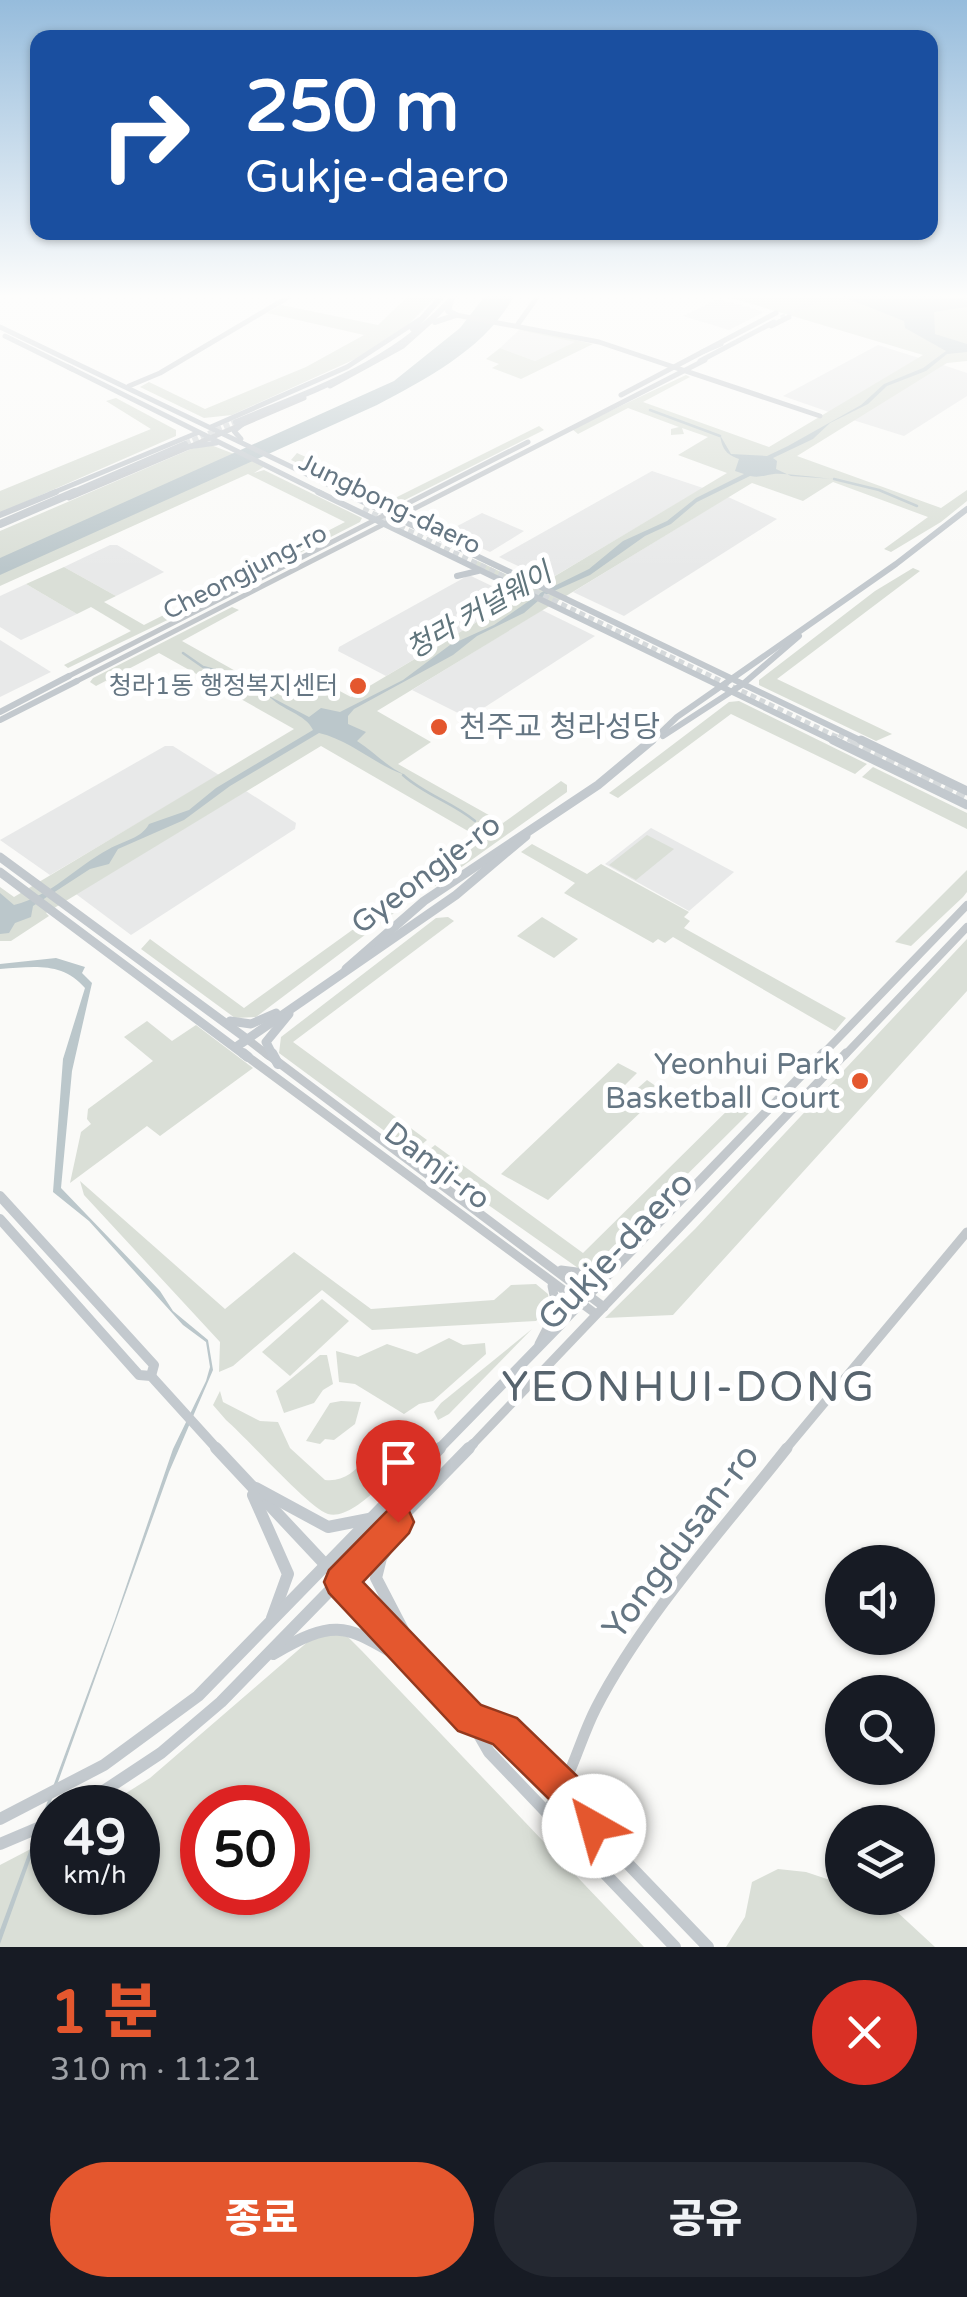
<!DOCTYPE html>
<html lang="ko">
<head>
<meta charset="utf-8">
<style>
  :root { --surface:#171b24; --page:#242831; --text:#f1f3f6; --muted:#9ea1a6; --accent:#e4572e }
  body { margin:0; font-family:"Varela Round","Noto Sans KR",sans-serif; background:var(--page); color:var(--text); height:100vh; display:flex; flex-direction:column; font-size:38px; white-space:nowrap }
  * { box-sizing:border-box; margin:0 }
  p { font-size:32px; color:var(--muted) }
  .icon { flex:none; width:55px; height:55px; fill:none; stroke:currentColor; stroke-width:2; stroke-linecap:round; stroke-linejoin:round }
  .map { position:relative; height:1947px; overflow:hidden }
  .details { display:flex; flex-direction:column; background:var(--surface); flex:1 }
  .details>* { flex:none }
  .top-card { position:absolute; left:30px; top:30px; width:908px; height:210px; border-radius:20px; box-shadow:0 2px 8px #0004; background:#1a4fa0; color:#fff; overflow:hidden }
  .controls { position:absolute; left:825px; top:1545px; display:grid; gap:20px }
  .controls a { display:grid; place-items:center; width:110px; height:110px; border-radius:50%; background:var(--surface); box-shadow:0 2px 8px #0004; font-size:50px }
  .speed { position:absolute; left:30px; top:1785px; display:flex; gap:20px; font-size:50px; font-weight:700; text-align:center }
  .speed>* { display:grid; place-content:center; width:130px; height:130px; border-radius:50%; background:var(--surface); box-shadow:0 2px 8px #0004; line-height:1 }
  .speed small { font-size:25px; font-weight:400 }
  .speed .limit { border:15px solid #d22; background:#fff; color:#111 }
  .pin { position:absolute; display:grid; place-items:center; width:85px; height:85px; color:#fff; margin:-102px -42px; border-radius:50% 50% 50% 0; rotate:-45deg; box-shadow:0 0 10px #0007 }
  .pin .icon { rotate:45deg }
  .me { position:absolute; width:110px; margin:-55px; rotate:322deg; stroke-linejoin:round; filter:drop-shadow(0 0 8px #0008) }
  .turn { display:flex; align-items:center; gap:35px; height:210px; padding:0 50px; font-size:45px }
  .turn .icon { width:130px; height:130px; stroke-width:2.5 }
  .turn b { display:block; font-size:70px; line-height:85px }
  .round { display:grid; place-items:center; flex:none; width:105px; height:105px; border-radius:52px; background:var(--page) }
  .overview { display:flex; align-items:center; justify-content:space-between; height:170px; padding:0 50px }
  h1 { font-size:60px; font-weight:800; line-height:75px; color:var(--accent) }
  .button { display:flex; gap:20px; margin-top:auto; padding:20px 50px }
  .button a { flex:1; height:115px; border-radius:60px; background:var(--accent); color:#fff; font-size:40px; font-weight:800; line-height:115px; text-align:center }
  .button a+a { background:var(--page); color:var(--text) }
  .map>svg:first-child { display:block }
  .built { fill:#e8e9e9 }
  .green { fill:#dadfd7; fill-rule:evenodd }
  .water { fill:#bbc7cb }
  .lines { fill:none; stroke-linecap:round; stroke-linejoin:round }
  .stream { stroke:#bbc7cb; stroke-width:2.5 }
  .major-tunnel-far2 { stroke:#d5d9db; stroke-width:5; stroke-dasharray:5 2.5; stroke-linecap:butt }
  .major-tunnel-far1 { stroke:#d5d9db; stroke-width:6; stroke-dasharray:6 4; stroke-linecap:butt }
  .major-tunnel { stroke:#d5d9db; stroke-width:9; stroke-dasharray:9 4; stroke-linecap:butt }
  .highway-tunnel { stroke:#d5d9db; stroke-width:6; stroke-dasharray:6 2.5; stroke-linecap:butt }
  .minor-far3 { stroke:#c3c8cc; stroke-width:5 }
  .minor-far2 { stroke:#c3c8cc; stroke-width:8 }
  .minor-far1 { stroke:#c3c8cc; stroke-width:9 }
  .minor { stroke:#c3c8cc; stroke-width:11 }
  .major-far4 { stroke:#c3c9ce; stroke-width:5 }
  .major-far3 { stroke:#c3c9ce; stroke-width:6 }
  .major-far2 { stroke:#c3c9ce; stroke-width:9 }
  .major-far1 { stroke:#c3c9ce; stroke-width:10 }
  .major { stroke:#c3c9ce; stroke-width:12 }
  .highway-far1 { stroke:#c3c9ce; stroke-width:6 }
  .highway { stroke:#c3c9ce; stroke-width:8 }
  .route { fill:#e4572e; stroke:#94391e; stroke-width:2.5 }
  .poi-dot { fill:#e4572e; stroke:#fff; stroke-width:4 }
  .labels { text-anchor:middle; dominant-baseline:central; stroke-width:10; stroke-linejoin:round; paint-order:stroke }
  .far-street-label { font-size:25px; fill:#657683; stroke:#fff }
  .far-poi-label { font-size:25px; fill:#657683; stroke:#fff; text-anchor:end }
  .far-water-label { font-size:28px; font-style:italic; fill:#60757c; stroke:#fff }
  .poi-label { font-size:30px; fill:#657683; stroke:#fff; text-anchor:start }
  .street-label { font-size:30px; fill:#657683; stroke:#fff }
  .near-street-label { font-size:35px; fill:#657683; stroke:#fff }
  .near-quarter-label { font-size:42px; letter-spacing:2.5px; fill:#57646e; stroke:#fff }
</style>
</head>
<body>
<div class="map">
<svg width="967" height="1947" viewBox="0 0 967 1947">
  <rect width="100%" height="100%" fill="#fafaf8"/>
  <g class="built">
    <polygon points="718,299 738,304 764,312 729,330 683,316"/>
    <polygon points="519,330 541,334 576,342 535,361 500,348"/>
    <polygon points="878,345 919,358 829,412 783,396"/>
    <polygon points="943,365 967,373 967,396 904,436 853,420"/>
    <polygon points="652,471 703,488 548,580 499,557"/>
    <polygon points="728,497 777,519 624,616 573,592"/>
    <polygon points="482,513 524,531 490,552 446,532"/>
    <polygon points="110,545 117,545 164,572 116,596 64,567"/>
    <polygon points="469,575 517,598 386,676 338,651 339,647"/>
    <polygon points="26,584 77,614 21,640 0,627 0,596"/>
    <polygon points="542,610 595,636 468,718 412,690"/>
    <polygon points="0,640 51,672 0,697"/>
    <polygon points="165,746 173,746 219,775 50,875 0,840"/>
    <polygon points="246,791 296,823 295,829 131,935 76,894"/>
    <polygon points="651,828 734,872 689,911 605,864"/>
  </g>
  <g class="green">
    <polygon points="408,296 437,296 406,327 362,356 232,415 204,418 140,387 149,382 205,409 306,367 364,335 267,313 281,305 378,325"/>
    <polygon points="725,296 967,296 967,361 947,363 797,456 941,508 967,490 967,501 941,522 891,552 884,549 928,517 833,482 803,501 752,483 377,711 431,742 398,764 503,823 561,781 567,785 567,792 435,886 418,883 480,838 321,746 46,913 49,916 11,941 0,941 0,887 14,897 294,729 159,653 96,686 90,682 93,678 232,607 239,610 182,641 266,688 300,670 351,697 529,591 473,564 478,561 535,588 727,473 678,455 708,437 682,428 684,434 671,435 671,429 679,427 628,408 578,434 572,429 686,375 690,377 643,402 769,447 923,355"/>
    <polygon points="523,328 593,344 521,379 492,368 499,364 486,359 500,348 535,361 575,342 519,330"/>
    <polygon points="116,398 176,430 176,436 0,513 0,491 151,429 106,401"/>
    <polygon points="539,426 544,430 393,506 291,460 297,453 395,498"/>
    <polygon points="211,445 265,466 254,473 264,470 362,518 360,522 226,591 219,587 345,522 248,474 0,586 0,531 191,449"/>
    <polygon points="64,567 116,596 104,602 144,625 207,593 211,599 68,668 64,665 131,631 91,607 77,614 26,584"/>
    <polygon points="913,568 920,571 777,679 892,734 876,741 759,685 759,680 875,591"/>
    <polygon points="739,701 867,764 855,774 731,714 618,798 609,793 729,702"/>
    <polygon points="873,767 967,813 967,829 862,777"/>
    <polygon points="647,835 674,849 636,880 609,865"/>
    <polygon points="532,844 587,874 601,864 689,912 684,917 690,921 684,928 846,1018 835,1031 673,937 665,943 658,939 653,943 564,893 575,883 521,852"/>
    <polygon points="967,870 967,892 963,897 911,946 895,942"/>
    <polygon points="405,892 412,896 410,901 256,1017 235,1018 141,949 150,939 244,1008"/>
    <polygon points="448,917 454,921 293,1042 427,1140 413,1152 279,1053 281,1037 436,918"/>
    <polygon points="542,917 578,939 554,958 517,936"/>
    <polygon points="967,939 967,991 673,1315 605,1318 695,1229"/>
    <polygon points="147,1021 172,1041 196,1025 253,1068 160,1136 147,1126 70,1183 81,1132 91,1124 87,1119 88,1109 153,1061 124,1037"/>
    <polygon points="618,1063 637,1073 623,1087 631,1094 647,1080 663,1091 548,1200 501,1174"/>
    <polygon points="742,1096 751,1102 752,1110 594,1267 578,1268 420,1157 435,1145 583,1253"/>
    <polygon points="80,1181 225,1309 294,1252 371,1309 494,1300 511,1285 536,1284 548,1294 550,1307 536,1321 372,1330 322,1290 233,1366 219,1372 220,1342 84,1195"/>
    <polygon points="322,1299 349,1321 290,1376 262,1352"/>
    <polygon points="532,1329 449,1414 438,1420 434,1412 441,1403"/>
    <polygon points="449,1338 463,1345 485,1343 486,1354 433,1401 419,1404 404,1414 355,1384 339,1382 336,1351 358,1357 387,1344 417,1354"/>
    <polygon points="320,1355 327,1355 333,1384 323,1390 314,1403 284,1413 276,1391"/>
    <path d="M220 1391 223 1402 260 1421 278 1422 290 1448 325 1480C360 1484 370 1442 398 1428V1441L414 1445C402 1465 354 1522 328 1514 308 1507 247 1438 226 1420L213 1405Z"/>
    <polygon points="341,1401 361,1402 355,1424 334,1440 325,1439 320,1444 306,1441 330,1403"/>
    <path d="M328 1632 348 1637 362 1651 644 1947H0V1865L48 1840 52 1834V1892H138V1808L104 1807 150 1778 311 1639ZM202 1808H288V1892H202Z"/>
    <polygon points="778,1869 806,1872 842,1884 842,1898 882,1898 935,1947 726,1947 745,1917 752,1882"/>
  </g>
  <g class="water">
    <path d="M485 296H514C486 348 426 379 377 405L0 575V558L394 381 460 328Z"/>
    <path d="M841 296H936L967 300V307L934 312 935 334 967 344V352L947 354 926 371 887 386 868 404 830 423 813 439 773 458 777 461 776 469 791 476 834 479C818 478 787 473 774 474 765 475 760 478 750 476L697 502 671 524 645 536 590 575 545 595 524 613 477 636 453 655 354 709 348 716V724L366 732 357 741C374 752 386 766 405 775 375 765 350 740 319 733L230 786 184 820 118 849 109 864 90 869 33 906 31 917 15 923 9 933 0 934V893L14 905C53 895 75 867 109 849 123 841 142 838 149 824L189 810 216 788 313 730C306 714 281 710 269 696L309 717 321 708 340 712 403 680 450 645 494 625 542 592 589 569 623 541 667 521 696 498 744 474 735 471 739 459C725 454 722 448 720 435L731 454 767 456 788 446 861 405 884 384 923 368 946 351 905 328 904 321Z"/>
    <path d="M56 958 85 967 82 973 92 983 72 1071 61 1188 160 1291 173 1311 208 1340 213 1370 169 1472 0 1944V1930L115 1619 173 1449 206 1381 210 1367 206 1342 183 1325 89 1221 53 1192 63 1059 85 988C62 961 32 967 0 969V964Z"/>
  </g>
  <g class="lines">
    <g class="stream">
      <polyline points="650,410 720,436"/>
      <polyline points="834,479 879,490 917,506"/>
      <polyline points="183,653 203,667 226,673 239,688 270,695"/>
      <path d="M403 775C425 795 452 802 475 821"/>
    </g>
    <polyline class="major-tunnel-far2" points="781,318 825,296"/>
    <g class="major-tunnel-far1">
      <polyline points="363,509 842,740"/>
      <polyline points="839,734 857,743"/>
    </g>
    <polyline class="major-tunnel" points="852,740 967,796"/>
    <polyline class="highway-tunnel" points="185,444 236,422"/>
    <g class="minor-far3">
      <polyline points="456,315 599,342 820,416"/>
      <polyline points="518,324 538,296"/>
      <polyline points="771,326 789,317"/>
      <polyline points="129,386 160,373 290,296"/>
      <polyline points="330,386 403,346 431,321"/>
      <polyline points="621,395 776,313"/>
      <polyline points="69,498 304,398"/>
      <polyline points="69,676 528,442"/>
      <polyline points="77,681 705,360"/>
    </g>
    <g class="minor-far2">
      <polyline points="247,1039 269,1056"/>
      <polyline points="821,1056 967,905"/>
      <polyline points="844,1056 967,927"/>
    </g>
    <g class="minor-far1">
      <polyline points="266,1053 604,1307"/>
      <polyline points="248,1057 596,1314"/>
      <polyline points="561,1270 592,1274 631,1249"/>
      <polyline points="562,1323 823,1053"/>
      <polyline points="539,1344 557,1309 552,1286"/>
      <polyline points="473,1444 846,1053"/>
      <polyline points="785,1450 967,1232"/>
    </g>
    <path class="minor" d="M546 1811C572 1780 578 1743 596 1708 642 1618 724 1528 787 1448"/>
    <g class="major-far4">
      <polyline points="0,327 348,494"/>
      <polyline points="5,336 72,369"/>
      <polyline points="702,352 721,344"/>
      <polyline points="700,361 774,322"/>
      <polyline points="68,367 323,494"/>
      <polyline points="211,427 347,367 419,320"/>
      <polyline points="241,439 234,431 244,423"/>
      <polyline points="188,447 216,443"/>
      <polyline points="50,494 197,433"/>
    </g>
    <g class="major-far3">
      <polyline points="318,492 838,743"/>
      <polyline points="343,492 866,743"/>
      <polyline points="0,515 56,492"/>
      <polyline points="457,576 478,571"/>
      <polyline points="0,712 69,676"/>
      <polyline points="0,720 77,681"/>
      <polyline points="663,736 743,684 799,636"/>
      <polyline points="650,743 677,717 896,564 967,509"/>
    </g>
    <g class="major-far2">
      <polyline points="833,740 967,805"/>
      <polyline points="861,740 967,791"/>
      <polyline points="0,857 247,1039"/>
      <polyline points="0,872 246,1056"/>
      <polyline points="346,969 424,901 598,785 652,740"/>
      <polyline points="230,1021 251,1024 276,1013"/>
      <polyline points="236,1047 456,895 526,836"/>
      <polyline points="273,1056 266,1042 289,1014"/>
    </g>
    <g class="major-far1">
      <polyline points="243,1053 248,1057"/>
      <polyline points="272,1053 278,1064"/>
      <polyline points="0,1196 154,1365 151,1376"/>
      <polyline points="0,1219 139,1375 151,1376 218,1450"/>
      <polyline points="438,1450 562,1323"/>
      <polyline points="467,1450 473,1444"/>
    </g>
    <g class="major">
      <polyline points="216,1448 470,1719 489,1752 675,1947"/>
      <polyline points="256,1488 328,1527 374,1518"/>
      <polyline points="253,1495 288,1574 272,1618"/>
      <polyline points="405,1521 381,1558 376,1578 417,1657"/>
      <path d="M273 1654C344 1612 349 1630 417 1666"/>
      <polyline points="470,1719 504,1730 564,1789 607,1842 708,1947"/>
      <polyline points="78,1808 161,1753 221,1702 469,1448"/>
      <polyline points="0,1819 104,1765 198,1696 440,1448"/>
      <polyline points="0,1844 52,1822"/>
    </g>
    <g class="highway-far1">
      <polyline points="435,322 456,315 448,311 451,301"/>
      <polyline points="413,329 442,296"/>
      <path d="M236 422C316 389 396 363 454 296"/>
      <polyline points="69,494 185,444"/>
    </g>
    <polyline class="highway" points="0,524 75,492"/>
  </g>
  <linearGradient id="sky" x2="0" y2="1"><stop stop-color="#96bcdc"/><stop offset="0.52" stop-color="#fdfdfc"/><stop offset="1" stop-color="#fdfdfc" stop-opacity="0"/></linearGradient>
  <rect width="967" height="569" fill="url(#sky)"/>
  <polygon class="route" points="398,1507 409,1511 414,1522 409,1533 363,1582 481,1705 517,1718 577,1776 612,1826 607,1839 594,1845 581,1839 552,1802 493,1744 458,1731 329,1593 324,1582 329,1570 387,1511"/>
  <g class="poi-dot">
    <circle cx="358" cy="686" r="10"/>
    <circle cx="439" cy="727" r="10"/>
    <circle cx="860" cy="1081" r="10"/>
  </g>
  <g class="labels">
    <g class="far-street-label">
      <text transform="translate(390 504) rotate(26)">Jungbong-daero</text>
      <text transform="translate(245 572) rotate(-27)">Cheongjung-ro</text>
    </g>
    <g class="far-poi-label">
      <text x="338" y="686">청라1동 행정복지센터</text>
    </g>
    <g class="far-water-label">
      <text transform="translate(479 611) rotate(-30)">청라 커널웨이</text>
    </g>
    <g class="poi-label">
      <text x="459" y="727">천주교 청라성당</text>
      <text x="840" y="1064" text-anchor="end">Yeonhui Park<tspan x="840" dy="34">Basketball Court</tspan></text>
    </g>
    <g class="street-label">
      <text transform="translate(426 874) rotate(-37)">Gyeongje-ro</text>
      <text transform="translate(437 1166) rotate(37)">Damji-ro</text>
    </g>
    <g class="near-street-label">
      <text transform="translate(616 1251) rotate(-46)">Gukje-daero</text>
      <text transform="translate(681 1542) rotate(-53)">Yongdusan-ro</text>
    </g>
    <g class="near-quarter-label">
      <text x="689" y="1387">YEONHUI-DONG</text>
    </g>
  </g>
</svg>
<div class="controls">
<a><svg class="icon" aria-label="sound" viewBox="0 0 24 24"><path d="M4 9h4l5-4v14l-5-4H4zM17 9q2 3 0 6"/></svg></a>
<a><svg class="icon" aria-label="search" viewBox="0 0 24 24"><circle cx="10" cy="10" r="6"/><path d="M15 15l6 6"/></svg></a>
<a><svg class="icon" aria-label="layers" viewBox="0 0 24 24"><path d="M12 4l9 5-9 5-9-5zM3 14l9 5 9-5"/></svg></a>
</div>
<div class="speed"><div>49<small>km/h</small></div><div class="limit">50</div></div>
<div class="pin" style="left:398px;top:1522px;background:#d93025"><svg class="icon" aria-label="arrive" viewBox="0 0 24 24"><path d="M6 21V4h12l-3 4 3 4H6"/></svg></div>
<svg class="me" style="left:594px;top:1826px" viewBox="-20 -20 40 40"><circle r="19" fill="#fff"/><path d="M0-13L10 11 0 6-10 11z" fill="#e4572e"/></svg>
<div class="top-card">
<div class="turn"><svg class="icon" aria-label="right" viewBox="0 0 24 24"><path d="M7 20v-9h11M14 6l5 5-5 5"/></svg><div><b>250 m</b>Gukje-daero</div></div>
</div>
</div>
<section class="details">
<div class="overview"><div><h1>1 분</h1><p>310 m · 11:21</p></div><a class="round" style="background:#d93025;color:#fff"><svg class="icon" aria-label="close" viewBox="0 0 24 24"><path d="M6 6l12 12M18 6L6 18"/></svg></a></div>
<div class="button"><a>종료</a><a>공유</a></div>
</section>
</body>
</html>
